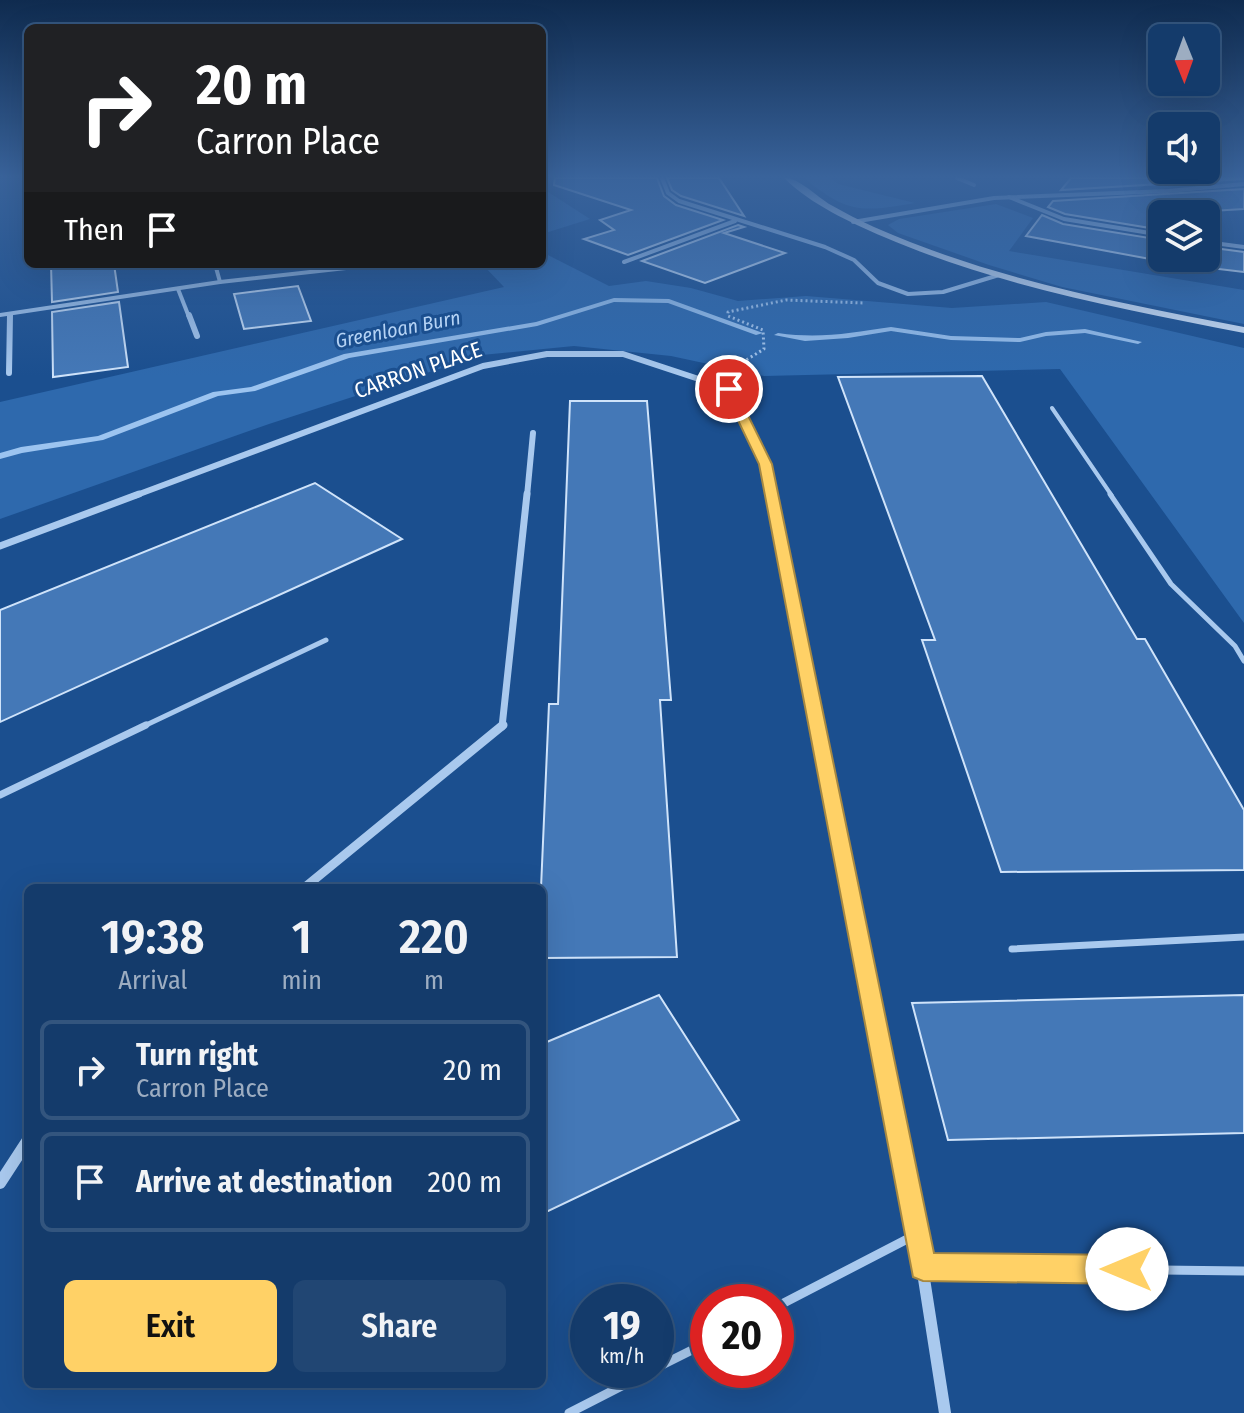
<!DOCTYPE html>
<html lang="en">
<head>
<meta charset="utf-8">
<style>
  :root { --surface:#143b6b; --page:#214673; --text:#f1f3f6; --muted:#9dadc1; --line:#33557e; --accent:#ffd166 }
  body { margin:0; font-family:"Fira Sans Condensed",sans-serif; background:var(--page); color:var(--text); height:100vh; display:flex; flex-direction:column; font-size:30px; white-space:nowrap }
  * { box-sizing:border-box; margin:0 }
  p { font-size:26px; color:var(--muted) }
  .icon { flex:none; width:44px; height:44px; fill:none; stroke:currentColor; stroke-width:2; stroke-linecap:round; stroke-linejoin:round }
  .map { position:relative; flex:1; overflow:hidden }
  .side { position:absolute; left:24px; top:884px; width:522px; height:504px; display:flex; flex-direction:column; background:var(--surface); border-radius:12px; box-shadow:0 8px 32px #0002,0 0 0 2px var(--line) }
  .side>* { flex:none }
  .guide { position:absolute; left:24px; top:24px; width:522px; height:244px; border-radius:12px; box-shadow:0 8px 32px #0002,0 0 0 2px var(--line); background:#202124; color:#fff; overflow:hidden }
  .needle { width:52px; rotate:179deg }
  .fabs { position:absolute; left:1148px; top:24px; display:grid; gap:16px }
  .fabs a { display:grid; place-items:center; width:72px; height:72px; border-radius:12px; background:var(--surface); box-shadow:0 8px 32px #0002,0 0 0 2px var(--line); font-size:40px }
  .speed { position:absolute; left:570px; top:1284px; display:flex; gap:16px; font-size:40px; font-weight:700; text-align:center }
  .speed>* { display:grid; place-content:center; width:104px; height:104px; border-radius:50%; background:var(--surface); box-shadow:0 8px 32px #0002,0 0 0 2px var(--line); line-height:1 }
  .speed small { font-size:20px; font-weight:400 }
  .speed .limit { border:12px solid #d22; background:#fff; color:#111 }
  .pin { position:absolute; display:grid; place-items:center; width:68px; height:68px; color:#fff; margin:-34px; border:4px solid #fff; border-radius:50%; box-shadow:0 2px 8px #0007 }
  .me { position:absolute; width:88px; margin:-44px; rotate:270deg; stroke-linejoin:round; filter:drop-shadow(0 0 6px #0008) }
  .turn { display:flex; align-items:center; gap:28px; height:168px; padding:0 40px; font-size:36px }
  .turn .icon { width:104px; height:104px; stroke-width:2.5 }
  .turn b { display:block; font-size:56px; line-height:68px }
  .then { display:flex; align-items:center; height:76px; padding:0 40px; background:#0003; gap:16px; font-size:30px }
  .eta { display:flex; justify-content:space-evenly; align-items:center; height:136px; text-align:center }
  .eta b { font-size:48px; font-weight:600; line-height:56px }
  .cta { display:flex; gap:16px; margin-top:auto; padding:16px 40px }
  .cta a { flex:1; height:92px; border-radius:12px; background:var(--accent); color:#111; font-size:32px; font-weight:600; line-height:92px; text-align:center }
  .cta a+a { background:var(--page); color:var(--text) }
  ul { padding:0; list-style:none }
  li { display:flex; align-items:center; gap:24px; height:100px; margin:0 16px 12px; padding:0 24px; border:4px solid var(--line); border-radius:12px }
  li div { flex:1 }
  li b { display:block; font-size:30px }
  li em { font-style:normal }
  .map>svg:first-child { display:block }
  .green { fill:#2e69ad }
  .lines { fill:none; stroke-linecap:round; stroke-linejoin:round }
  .stream { fill:#9cc4f0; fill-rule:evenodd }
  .building { fill:#4478b7; stroke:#cfe3fa; stroke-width:2 }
  .path { stroke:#a9c9ee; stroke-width:3; stroke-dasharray:2 3; stroke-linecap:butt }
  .lane-far3 { stroke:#a9c9ee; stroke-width:4 }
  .lane-far2 { stroke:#a9c9ee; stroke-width:5 }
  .lane-far1 { stroke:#a9c9ee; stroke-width:7 }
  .lane { stroke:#a9c9ee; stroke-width:9 }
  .street-far4 { stroke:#a9c9ee; stroke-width:4 }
  .street-far3 { stroke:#a9c9ee; stroke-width:6 }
  .street-far2 { stroke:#a9c9ee; stroke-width:7 }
  .street-far1 { stroke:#a9c9ee; stroke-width:9 }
  .street { stroke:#a9c9ee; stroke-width:12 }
  .secondary { fill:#d6e6fa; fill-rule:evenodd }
  .route { fill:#ffd166; stroke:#a68842; stroke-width:2 }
  .labels { text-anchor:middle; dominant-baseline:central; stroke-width:6; stroke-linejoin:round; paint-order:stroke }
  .far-water-label { font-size:20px; font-style:italic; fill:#b5d3f5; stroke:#1b4f8f }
  .street-label { font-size:22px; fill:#fff; stroke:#1b4f8f }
</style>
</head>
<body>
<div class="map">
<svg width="1244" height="1413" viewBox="0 0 1244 1413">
  <rect width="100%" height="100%" fill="#1b4f8f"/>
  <g class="green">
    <path d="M804 178H831L838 184 915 203C861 212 848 214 804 178Z"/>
    <polygon points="542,188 590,219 542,234"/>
    <polygon points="996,204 1033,218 1009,251 1244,290 1244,324 1062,287 989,265 898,233 888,225 899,219"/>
    <polygon points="542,252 609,286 646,281 691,288 738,301 806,296 952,308 1046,302 1244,348 1244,623 1060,369 764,376 671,356 574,346 482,355 269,424 0,519 0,402 504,287 482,264 542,264"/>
  </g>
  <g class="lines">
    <g class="stream">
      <polygon points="614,298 669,299 763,333 756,335 668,303 614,302 537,326 349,358 255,391 218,396 103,440 22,453 0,459 0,453 21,447 98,436 213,392 251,387 344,354 536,322"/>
      <path d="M891 327 951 336 1020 338 1046 332 1085 329 1142 342 1138 344 1085 333 1046 336 1020 342 951 340 891 331 848 338 805 341 774 335 778 333C819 339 851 333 891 327Z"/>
    </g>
  </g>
  <g class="building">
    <polygon points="555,178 657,178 664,196 676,205 723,220 628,255 584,239 614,230 600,220 631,210 554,185"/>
    <polygon points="667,178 719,178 744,216 681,196 672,190"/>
    <polygon points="1071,178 1244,178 1244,179 1061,190"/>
    <polygon points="1244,189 1244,209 1162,214 1162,230 1065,214 1048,207 1053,201"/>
    <polygon points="1042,215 1063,224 1162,240 1162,258 1206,258 1206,247 1244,252 1244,272 1177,264 1026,236"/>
    <polygon points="738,225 744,227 724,233 785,253 705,283 642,261"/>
    <polygon points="51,264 114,264 118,292 52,302"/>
    <polygon points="298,286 311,321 244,329 234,294"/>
    <polygon points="119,302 128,367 53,377 52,312"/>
    <polygon points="982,376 1137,639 1145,639 1244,810 1244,870 1001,872 922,640 935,640 838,377"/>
    <polygon points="570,401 647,401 671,700 660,700 677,957 542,958 541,888 549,704 558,704"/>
    <polygon points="315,483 402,539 0,722 0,610"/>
    <polygon points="659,995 739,1120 542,1214 542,1044"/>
    <polygon points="1244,995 1244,1133 948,1140 912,1003"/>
  </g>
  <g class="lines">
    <polyline class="path" points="738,365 764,349 763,330 728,316 728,312 786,300 864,303"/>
    <polyline class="lane-far3" points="1052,408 1112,496"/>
    <g class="lane-far2">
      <polyline points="1110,494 1171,584 1235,646 1244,661"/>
      <polyline points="142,727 326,640"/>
    </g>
    <g class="lane-far1">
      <polyline points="0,795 146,725"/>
      <polyline points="1012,949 1244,937"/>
    </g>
    <g class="lane">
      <polyline points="924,1267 1244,1271"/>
      <polyline points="776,1307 917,1234"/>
      <polyline points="656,1368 708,1342"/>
      <polyline points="569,1413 653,1370"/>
    </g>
    <g class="street-far4">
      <polyline points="662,178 668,193 679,201 825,247 854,260 878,283 908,294 943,292 999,275"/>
      <polyline points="957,178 974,185"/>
      <polyline points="1009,197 1064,219 1162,235"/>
      <polyline points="853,222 994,198 1168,191 1244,184"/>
      <polyline points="1206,242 1244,247"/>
      <polyline points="624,262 735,221"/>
      <polyline points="215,264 220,282"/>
      <polyline points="178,289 189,317"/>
      <polyline points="0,315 220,282 382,264"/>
      <polyline points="10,317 10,314"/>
    </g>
    <g class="street-far3">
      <polyline points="189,315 197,336"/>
      <polyline points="9,373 10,315"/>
      <polyline points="134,496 483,366 547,354 623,354 729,389 766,464 772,496"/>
      <polyline points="527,496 533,433"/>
    </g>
    <g class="street-far2">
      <polyline points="772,494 818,727"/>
      <polyline points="0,546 139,494"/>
      <polyline points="502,727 527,494"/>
    </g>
    <g class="street-far1">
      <polyline points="817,725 876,1027"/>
      <polyline points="304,888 503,725"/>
    </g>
    <g class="street">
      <polyline points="876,1025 917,1234 945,1413"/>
      <polyline points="0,1183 28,1140"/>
    </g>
    <path class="secondary" d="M784 178C800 178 817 197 831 205 845 213 859 220 874 227 991 279 1119 303 1244 327V333C1122 309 998 286 884 237 849 222 812 205 784 178Z"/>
  </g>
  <linearGradient id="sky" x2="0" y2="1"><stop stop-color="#0f2b4f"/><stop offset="0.47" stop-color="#39639b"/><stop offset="1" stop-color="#39639b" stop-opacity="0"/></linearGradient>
  <rect width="1244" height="376" fill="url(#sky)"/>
  <polygon class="route" points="729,385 735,389 772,464 934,1253 1127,1255 1137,1259 1141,1269 1137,1279 1127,1284 923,1281 913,1277 759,464 723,389"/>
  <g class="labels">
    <g class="far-water-label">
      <text transform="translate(398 329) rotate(-11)">Greenloan Burn</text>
    </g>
    <g class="street-label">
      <text transform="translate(418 370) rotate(-19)">CARRON PLACE</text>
    </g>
  </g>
</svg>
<div class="fabs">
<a><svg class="needle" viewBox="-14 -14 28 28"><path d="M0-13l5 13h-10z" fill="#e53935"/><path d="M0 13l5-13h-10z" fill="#9dadc1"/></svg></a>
<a><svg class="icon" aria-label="sound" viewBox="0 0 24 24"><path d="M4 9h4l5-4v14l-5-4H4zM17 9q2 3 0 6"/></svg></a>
<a><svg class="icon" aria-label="layers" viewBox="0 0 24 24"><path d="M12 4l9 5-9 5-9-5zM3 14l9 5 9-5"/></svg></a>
</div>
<div class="speed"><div>19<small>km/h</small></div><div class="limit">20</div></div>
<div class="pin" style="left:729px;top:389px;background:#d93025"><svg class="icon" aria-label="arrive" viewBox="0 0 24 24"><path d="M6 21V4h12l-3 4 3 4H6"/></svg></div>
<svg class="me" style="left:1127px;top:1269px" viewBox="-20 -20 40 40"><circle r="19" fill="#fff"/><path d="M0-13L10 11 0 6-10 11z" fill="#ffd166"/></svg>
<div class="guide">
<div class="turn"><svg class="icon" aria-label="right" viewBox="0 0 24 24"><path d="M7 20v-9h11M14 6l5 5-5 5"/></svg><div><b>20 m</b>Carron Place</div></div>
<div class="then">Then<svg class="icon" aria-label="arrive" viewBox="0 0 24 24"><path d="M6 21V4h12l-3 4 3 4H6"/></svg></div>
</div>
<section class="side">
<div class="eta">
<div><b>19:38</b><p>Arrival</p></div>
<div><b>1</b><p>min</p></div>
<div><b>220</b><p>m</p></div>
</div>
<ul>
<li><svg class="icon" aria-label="right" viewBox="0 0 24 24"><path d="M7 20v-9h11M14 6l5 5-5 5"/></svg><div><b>Turn right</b><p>Carron Place</p></div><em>20 m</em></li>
<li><svg class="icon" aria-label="arrive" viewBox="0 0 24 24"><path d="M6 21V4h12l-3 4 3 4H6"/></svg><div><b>Arrive at destination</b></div><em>200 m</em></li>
</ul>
<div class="cta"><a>Exit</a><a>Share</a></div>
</section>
</div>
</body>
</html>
